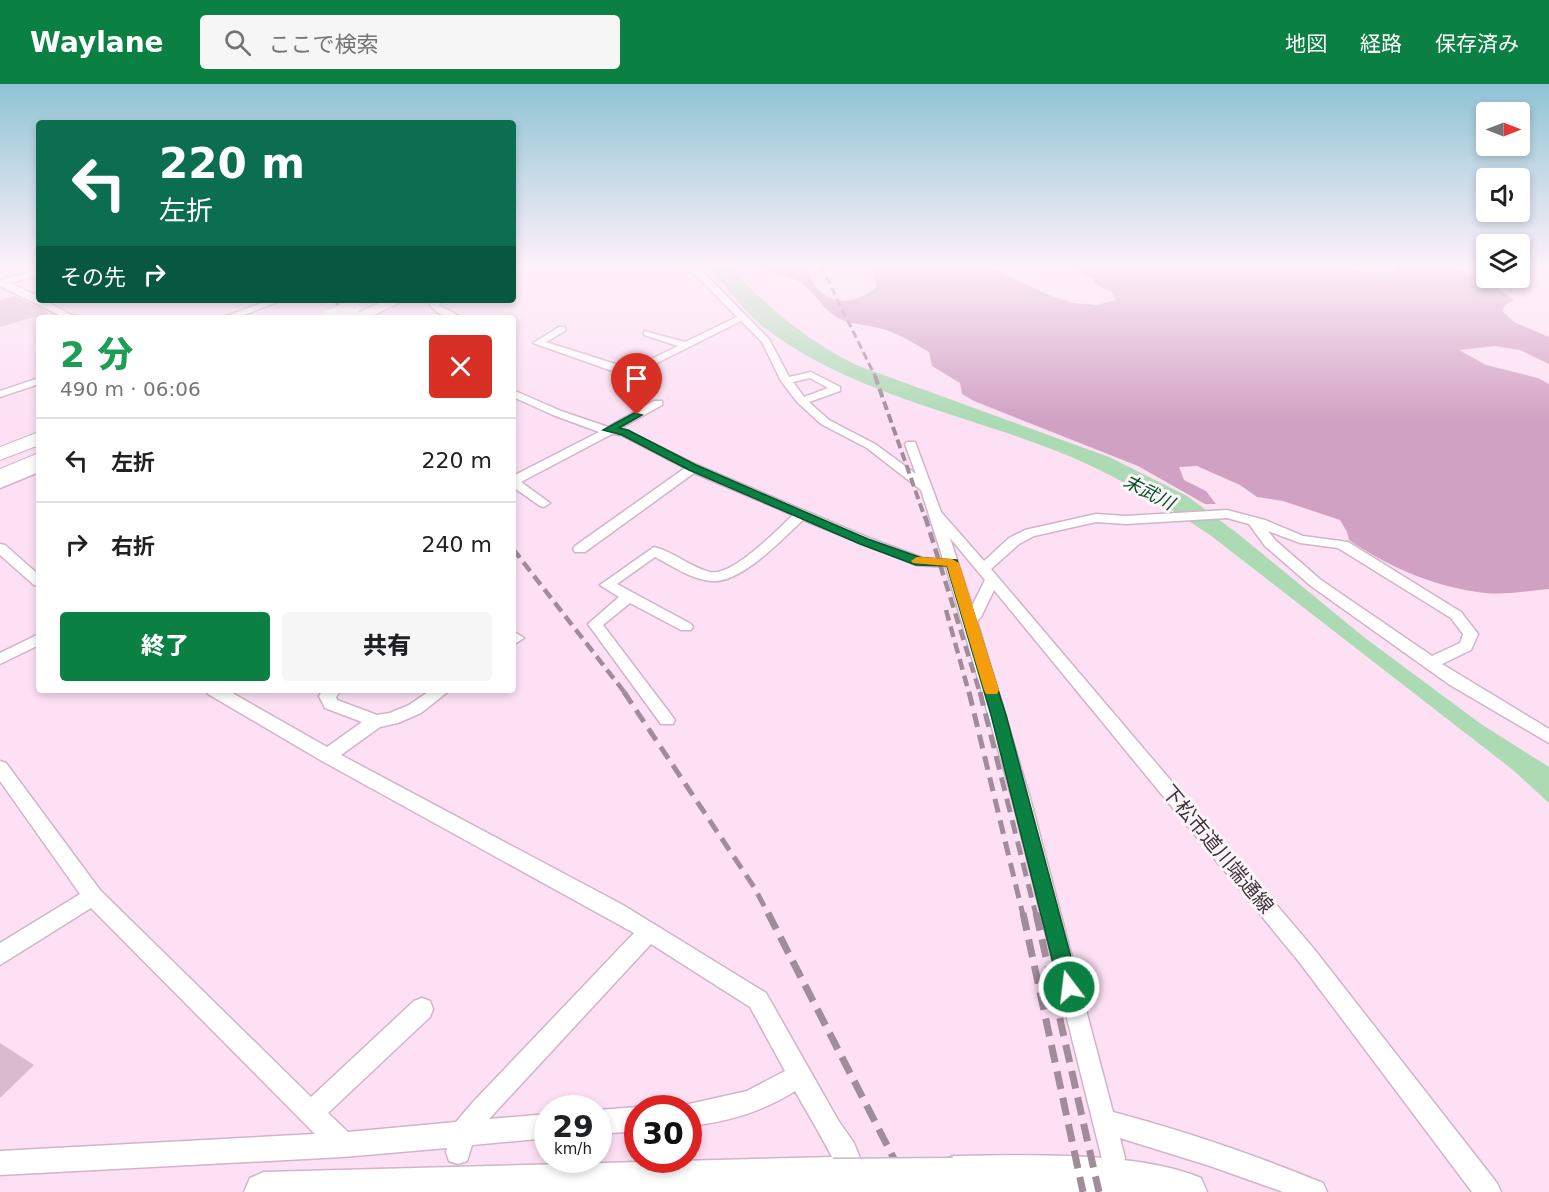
<!DOCTYPE html>
<html lang="ja">
<head>
<meta charset="utf-8">
<style>
  :root { --surface:#fff; --page:#f6f6f6; --text:#202124; --muted:#757577; --line:#e0e0e0; --accent:#0b8043 }
  body { margin:0; font-family:"DejaVu Sans","Noto Sans JP",sans-serif; background:var(--page); color:var(--text); height:100vh; display:flex; flex-direction:column; font-size:22px; white-space:nowrap }
  * { box-sizing:border-box; margin:0 }
  p { font-size:20px; color:var(--muted) }
  .icon { flex:none; width:33px; height:33px; fill:none; stroke:currentColor; stroke-width:2; stroke-linecap:round; stroke-linejoin:round }
  .map { position:relative; flex:1; overflow:hidden }
  .side { position:absolute; left:36px; top:231px; width:480px; height:378px; display:flex; flex-direction:column; background:var(--surface); border-radius:6px; box-shadow:0 3px 9px #0003 }
  .side>* { flex:none }
  .top-card { position:absolute; left:36px; top:36px; width:480px; height:183px; border-radius:6px; box-shadow:0 3px 9px #0003; background:#0b6e4f; color:#fff; overflow:hidden }
  .needle { width:39px; rotate:90deg }
  .controls { position:absolute; left:1476px; top:18px; display:grid; gap:12px }
  .controls a { display:grid; place-items:center; width:54px; height:54px; border-radius:6px; background:var(--surface); box-shadow:0 3px 9px #0003; font-size:30px }
  .speed { position:absolute; left:534px; top:1011px; display:flex; gap:12px; font-size:30px; font-weight:700; text-align:center }
  .speed>* { display:grid; place-content:center; width:78px; height:78px; border-radius:50%; background:var(--surface); box-shadow:0 3px 9px #0003; line-height:1 }
  .speed small { font-size:15px; font-weight:400 }
  .speed .limit { border:9px solid #d22; background:#fff; color:#111 }
  .pin { position:absolute; display:grid; place-items:center; width:51px; height:51px; color:#fff; margin:-62px -26px; border-radius:50% 50% 50% 0; rotate:-45deg; box-shadow:0 0 6px #0007 }
  .pin .icon { rotate:45deg }
  .me { position:absolute; width:66px; margin:-33px; rotate:345deg; stroke-linejoin:round; filter:drop-shadow(0 0 4px #0008) }
  .turn { display:flex; align-items:center; gap:21px; height:126px; padding:0 24px; font-size:27px }
  .turn .icon { width:78px; height:78px; stroke-width:2.5 }
  .turn b { display:block; font-size:42px; line-height:51px }
  .then { display:flex; align-items:center; height:57px; padding:0 24px; background:#0003; gap:12px; font-size:22px }
  .round { display:grid; place-items:center; flex:none; width:63px; height:63px; border-radius:6px; background:var(--page) }
  .summary { display:flex; align-items:center; justify-content:space-between; height:102px; padding:0 24px }
  h1 { font-size:36px; font-weight:800; line-height:45px; color:#1e9e55 }
  .button { display:flex; gap:12px; margin-top:auto; padding:12px 24px }
  .button a { flex:1; height:69px; border-radius:6px; background:var(--accent); color:#fff; font-size:24px; font-weight:800; line-height:69px; text-align:center }
  .button a+a { background:var(--page); color:var(--text) }
  ul { padding:0; list-style:none }
  li { display:flex; align-items:center; gap:18px; height:84px; padding:0 24px; border-top:2px solid var(--line) }
  li div { flex:1 }
  li b { display:block; font-size:22px }
  li em { font-style:normal }
  header { display:flex; align-items:center; gap:36px; box-sizing:border-box; height:84px; padding:0 30px; background:var(--accent); color:#fff }
  header strong { font-size:28px }
  nav { display:flex; gap:33px; margin-inline-start:auto; font-size:21px }
  .search { width:420px; height:54px; background:var(--page); display:flex; align-items:center; gap:15px; box-sizing:border-box; padding:0 21px; border-radius:6px; color:var(--muted); font-size:22px }
  .map>svg:first-child { display:block }
  .forest { fill:#d1a1c3 }
  .water { fill:#abdab3 }
  .building { fill:#d8bbcf }
  .lines { fill:none; stroke-linecap:round; stroke-linejoin:round }
  .minor-casing { stroke:#d1b4c8; stroke-width:3 }
  .primary-casing { stroke:#d1b4c8; stroke-width:3 }
  .trunk-casing { stroke:#d1b4c8; stroke-width:2 }
  .minor { fill:#fff; fill-rule:evenodd }
  .primary { fill:#fff; fill-rule:evenodd }
  .trunk { fill:#fff; fill-rule:evenodd }
  .rail-far4 { stroke:#a18c9a; stroke-width:3; stroke-dasharray:8 4; stroke-linecap:butt }
  .rail-far3 { stroke:#a18c9a; stroke-width:4; stroke-dasharray:9 4.5; stroke-linecap:butt }
  .rail-far2 { stroke:#a18c9a; stroke-width:4.5; stroke-dasharray:11 6; stroke-linecap:butt }
  .rail-far1 { stroke:#a18c9a; stroke-width:5; stroke-dasharray:14 8; stroke-linecap:butt }
  .rail { stroke:#a18c9a; stroke-width:7; stroke-dasharray:18 9; stroke-linecap:butt }
  .primary-bridge-casing { stroke:#d1b4c8; stroke-width:39; stroke-linecap:butt }
  .trunk-bridge-casing { stroke:#d1b4c8; stroke-width:16; stroke-linecap:butt }
  .primary-bridge { stroke:#fff; stroke-width:36 }
  .trunk-bridge { stroke:#fff; stroke-width:15 }
  .route { fill:#0b8043; stroke:#07532c; stroke-width:1.5 }
  .slow { fill:#f59e0b }
  .labels { text-anchor:middle; dominant-baseline:central; stroke-width:6; stroke-linejoin:round; paint-order:stroke }
  .water-label { font-size:18px; font-style:italic; fill:#024f21; stroke:#fbf5f9 }
  .near-street-label { font-size:20px; fill:#40343c; stroke:#fbf5f9 }
</style>
</head>
<body>
<header>
<strong>Waylane</strong>
<div class="search"><svg class="icon" aria-label="search" viewBox="0 0 24 24"><circle cx="10" cy="10" r="6"/><path d="M15 15l6 6"/></svg>ここで検索</div>
<nav><a>地図</a><a>経路</a><a>保存済み</a></nav>
</header>
<div class="map">
<svg width="1549" height="1108" viewBox="0 0 1549 1108">
  <rect width="100%" height="100%" fill="#fde0f4"/>
  <path class="forest" d="M755 182H806C809 189 812 198 817 204 834 224 861 218 877 202L873 192 878 186 889 182H963L994 185 1049 211 1073 219 1097 221 1115 216 1114 209 1097 201 1092 194 1069 182H1333L1373 189 1394 190 1400 182H1443L1482 192 1514 216 1505 221 1502 227 1514 238 1549 253V280L1520 266 1495 262 1459 266 1486 281 1538 294 1549 300V505C1528 507 1505 511 1485 509 1435 503 1390 484 1349 456L1347 448 1340 436 1283 417 1257 413 1240 401 1197 382 1179 383 1184 396 1206 407 1216 420H1205L1138 382 974 317 962 310 960 299 932 282 929 268C913 259 897 248 879 244 865 240 847 241 835 232 820 222 812 203 794 195 781 190 769 189 755 182Z"/>
  <path class="water" d="M707 182H727C770 224 802 254 856 281L1109 373 1187 412 1237 449 1365 554 1481 640 1549 683V719L1513 686 1210 451C1160 417 1110 388 1054 366 959 329 849 308 766 245 743 227 727 202 707 182Z"/>
  <g class="building">
    <polygon points="15,212 49,229 0,243 0,216"/>
    <polygon points="0,959 34,981 0,1014"/>
  </g>
  <g class="lines">
    <defs>
      <g id="minor">
        <path d="M684 182H693L703 188 769 255 789 293 811 288 840 303V307L809 318 829 336 875 360 916 390 905 360 907 358H915L941 428 984 477 1009 454 1025 446 1096 430 1126 432 1227 426 1265 436 1303 452 1348 458 1461 528 1478 550 1471 566 1442 580 1549 645V659L1450 601 1311 502 1265 462 1249 440 1227 434 1126 440 1096 438 1034 452 1019 460 991 485 1314 865 1497 1099 1501 1108H1472L1300 879 994 506 981 533 977 537 1030 714 1113 1028C1185 1047 1255 1071 1323 1099L1327 1108H1283L1210 1082 1120 1054 1125 1074 1122 1083 1113 1086 1104 1083 1012 714 946 483 916 481 803 436C782 455 741 500 711 497 691 495 672 482 655 473L617 500 691 540 693 543 691 546H681L630 519 603 541 675 636 673 640H661L588 540 619 513 600 501 654 463C674 468 690 483 710 488 732 493 777 446 793 431L694 389 585 468H575L573 465 575 462 685 384 621 351 612 350 521 398 550 419 544 423 540 422 513 403V392L599 348 553 331 513 313V306L561 327 608 343 654 317H662V321L621 344 697 381 869 454 923 474 943 475 921 406 867 364 821 340 798 319 781 297 762 258 741 237 633 291 621 290 533 259 559 243H565V247L546 258 631 285 678 262 644 251V247L685 258 737 233 697 192ZM810 294 828 304 804 313 793 298ZM1268 447 1300 459 1338 464 1451 534 1463 550 1460 559 1432 572 1321 496 1275 456ZM950 454 985 496 972 522Z"/>
        <polygon points="39,186 39,191 11,199 39,213 39,216 44,216 77,234 65,234 0,202 0,196"/>
        <polygon points="270,216 283,216 235,234 221,234"/>
        <path d="M434 216H443L439 221 462 234C448 234 439 232 430 221Z"/>
        <polygon points="39,294 39,300 0,313 0,307"/>
        <polygon points="39,380 39,388 0,404 0,396"/>
        <polygon points="0,460 5,461 39,491 39,502 34,501 0,471"/>
        <polygon points="516,549 524,554 513,561 513,550"/>
        <polygon points="39,550 39,561 0,580 0,569"/>
        <path d="M206 606H227L327 663 362 638 325 624 319 612 323 606H341L336 613 337 616 377 631 390 629 409 621 431 606H450L421 629 398 639 380 643 341 671 623 821 766 909 838 1036 854 1059 868 1094 864 1103 855 1107 846 1103C832 1069 813 1039 795 1007 762 1028 728 1038 688 1042V1024H678L680 1022 747 1007 785 987 750 923 651 860 489 1035 548 1030V1054L472 1061 467 1077 458 1080 449 1077 446 1068 447 1064 343 1073 0 1091V1067L315 1050 91 824 0 881V859L80 810 0 697V677L6 679 100 806 311 1013 414 917 422 914 430 917 433 925 430 933 328 1029 348 1048 456 1038 473 1018 634 849 322 677 208 610Z"/>
        <polygon points="638,1023 642,1024 638,1024 638,1047 598,1050 598,1026"/>
      </g>
      <g id="primary">
        <path d="M953 1072C1023 1071 1138 1067 1201 1094L1207 1108H943L939 1106 933 1092 939 1078Z"/>
        <polygon points="833,1073 847,1079 853,1093 845,1108 244,1108 250,1094 264,1088"/>
      </g>
      <g id="trunk">
        <polygon points="385,216 405,216 368,234 347,234"/>
        <polygon points="39,348 39,361 0,376 0,363"/>
        <polygon points="39,369 39,382 0,398 0,385"/>
      </g>
    </defs>
    <use href="#minor" class="minor-casing"/>
    <use href="#primary" class="primary-casing"/>
    <use href="#trunk" class="trunk-casing"/>
    <use href="#minor" class="minor"/>
    <use href="#primary" class="primary"/>
    <use href="#trunk" class="trunk"/>
    <g class="rail-far4">
      <polyline points="821,182 876,294"/>
      <polyline points="335,216 345,234"/>
    </g>
    <polyline class="rail-far3" points="875,292 925,434"/>
    <g class="rail-far2">
      <polyline points="925,432 980,609"/>
      <polyline points="513,465 625,609"/>
      <polyline points="946,526 969,609"/>
    </g>
    <g class="rail-far1">
      <polyline points="624,608 754,803 769,831"/>
      <polyline points="969,608 1023,831"/>
      <polyline points="980,608 1036,831"/>
    </g>
    <g class="rail">
      <polyline points="768,829 911,1108"/>
      <polyline points="1023,829 1083,1108"/>
      <polyline points="1036,829 1099,1108"/>
    </g>
    <defs>
      <polyline id="primary-bridge" points="833,1093 953,1092"/>
      <polyline id="trunk-bridge" points="330,233 352,224"/>
    </defs>
    <use href="#primary-bridge" class="primary-bridge-casing"/>
    <use href="#trunk-bridge" class="trunk-bridge-casing"/>
    <use href="#primary-bridge" class="primary-bridge"/>
    <use href="#trunk-bridge" class="trunk-bridge"/>
  </g>
  <linearGradient id="sky" x2="0" y2="1"><stop stop-color="#8fc3d3"/><stop offset="0.54" stop-color="#fef1fa"/><stop offset="1" stop-color="#fef1fa" stop-opacity="0"/></linearGradient>
  <rect width="1549" height="337" fill="url(#sky)"/>
  <polygon class="route" points="634,329 642,331 619,344 628,346 696,381 868,455 922,474 957,476 1006,631 1079,903 1076,909 1069,912 1062,909 1059,903 991,631 947,482 916,481 860,460 689,386 622,351 603,346"/>
  <polygon class="slow" points="917,473 952,475 959,479 999,606 997,610 986,610 984,606 947,482 913,479 911,477"/>
  <g class="labels">
    <g class="water-label">
      <text transform="translate(1149 408) rotate(27)">末武川</text>
    </g>
    <g class="near-street-label">
      <text transform="translate(1218 765) rotate(50)">下松市道川端通線</text>
    </g>
  </g>
</svg>
<div class="controls">
<a><svg class="needle" viewBox="-14 -14 28 28"><path d="M0-13l5 13h-10z" fill="#e53935"/><path d="M0 13l5-13h-10z" fill="#757577"/></svg></a>
<a><svg class="icon" aria-label="sound" viewBox="0 0 24 24"><path d="M4 9h4l5-4v14l-5-4H4zM17 9q2 3 0 6"/></svg></a>
<a><svg class="icon" aria-label="layers" viewBox="0 0 24 24"><path d="M12 4l9 5-9 5-9-5zM3 14l9 5 9-5"/></svg></a>
</div>
<div class="speed"><div>29<small>km/h</small></div><div class="limit">30</div></div>
<div class="pin" style="left:637px;top:331px;background:#d93025"><svg class="icon" aria-label="arrive" viewBox="0 0 24 24"><path d="M6 21V4h12l-3 4 3 4H6"/></svg></div>
<svg class="me" style="left:1069px;top:903px" viewBox="-20 -20 40 40"><circle r="17" fill="#0b8043" stroke="#fff" stroke-width="3"/><path d="M0-11L8 9 0 5-8 9z" fill="#fff"/></svg>
<div class="top-card">
<div class="turn"><svg class="icon" aria-label="left" viewBox="0 0 24 24"><path d="M17 20v-9H6M10 6l-5 5 5 5"/></svg><div><b>220 m</b>左折</div></div>
<div class="then">その先<svg class="icon" aria-label="right" viewBox="0 0 24 24"><path d="M7 20v-9h11M14 6l5 5-5 5"/></svg></div>
</div>
<section class="side">
<div class="summary"><div><h1>2 分</h1><p>490 m · 06:06</p></div><a class="round" style="background:#d93025;color:#fff"><svg class="icon" aria-label="close" viewBox="0 0 24 24"><path d="M6 6l12 12M18 6L6 18"/></svg></a></div>
<ul>
<li><svg class="icon" aria-label="left" viewBox="0 0 24 24"><path d="M17 20v-9H6M10 6l-5 5 5 5"/></svg><div><b>左折</b></div><em>220 m</em></li>
<li><svg class="icon" aria-label="right" viewBox="0 0 24 24"><path d="M7 20v-9h11M14 6l5 5-5 5"/></svg><div><b>右折</b></div><em>240 m</em></li>
</ul>
<div class="button"><a>終了</a><a>共有</a></div>
</section>
</div>
</body>
</html>
